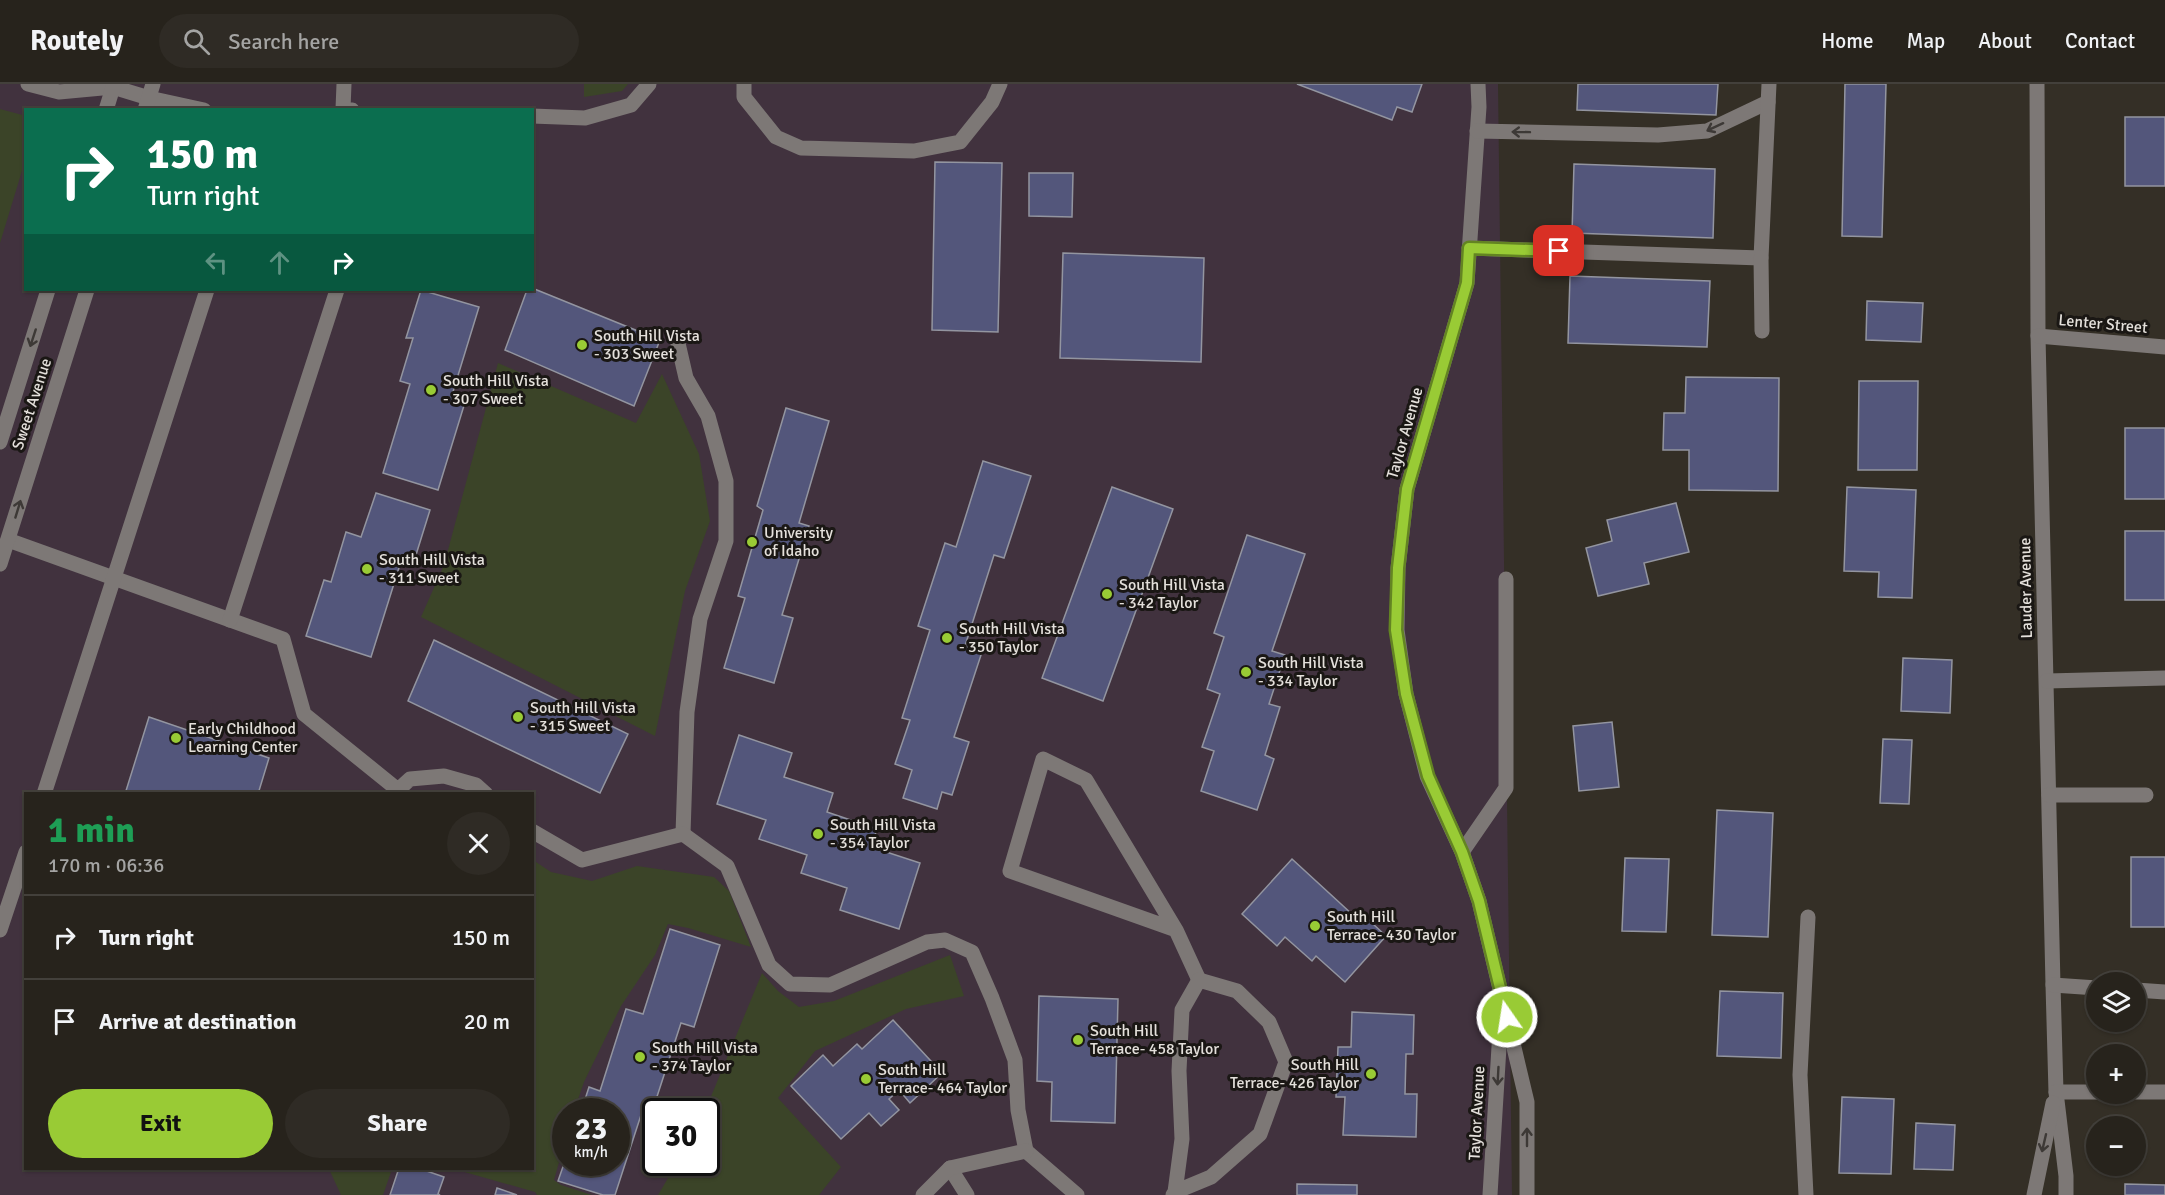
<!DOCTYPE html>
<html lang="en">
<head>
<meta charset="utf-8">
<style>
  :root { --surface:#27231c; --page:#2f2b25; --text:#f1f3f6; --muted:#a4a4a3; --line:#43403b; --accent:#99cb35 }
  body { margin:0; font-family:Signika,sans-serif; background:var(--page); color:var(--text); height:100vh; display:flex; flex-direction:column; font-size:22px; white-space:nowrap }
  * { box-sizing:border-box; margin:0 }
  p { font-size:20px; color:var(--muted) }
  .icon { flex:none; width:33px; height:33px; fill:none; stroke:currentColor; stroke-width:2; stroke-linecap:round; stroke-linejoin:round }
  .map { position:relative; flex:1; overflow:hidden }
  .panel { position:absolute; left:24px; top:708px; width:510px; height:378px; display:flex; flex-direction:column; background:var(--surface); border-radius:0px; box-shadow:0 2px 4px #0004,0 0 0 2px var(--line) }
  .panel>* { flex:none }
  .top-card { position:absolute; left:24px; top:24px; width:510px; height:183px; border-radius:0px; box-shadow:0 2px 4px #0004,0 0 0 2px var(--line); background:#0b6e4f; color:#fff; overflow:hidden }
  .tools { position:absolute; left:2086px; top:888px; display:grid; gap:12px }
  .tools a { display:grid; place-items:center; width:60px; height:60px; border-radius:50%; background:var(--surface); box-shadow:0 2px 4px #0004,0 0 0 2px var(--line); font-size:30px }
  .speed { position:absolute; left:552px; top:1014px; display:flex; gap:12px; font-size:30px; font-weight:700; text-align:center }
  .speed>* { display:grid; place-content:center; width:78px; height:78px; border-radius:50%; background:var(--surface); box-shadow:0 2px 4px #0004,0 0 0 2px var(--line); line-height:1 }
  .speed small { font-size:15px; font-weight:400 }
  .speed .limit { border:3px solid #111; border-radius:9px; background:#fff; color:#111 }
  .pin { position:absolute; display:grid; place-items:center; width:51px; height:51px; color:#fff; margin:-26px; border-radius:12px; box-shadow:0 3px 9px #0006 }
  .me { position:absolute; width:66px; margin:-33px; rotate:347deg; stroke-linejoin:round; filter:drop-shadow(0 0 4px #0008) }
  .turn { display:flex; align-items:center; gap:21px; height:126px; padding:0 24px; font-size:27px }
  .turn .icon { width:78px; height:78px; stroke-width:2.5 }
  .turn b { display:block; font-size:42px; line-height:51px }
  .lanes { display:flex; align-items:center; height:57px; padding:0 24px; background:#0003; justify-content:center; gap:30px; direction:ltr }
  .lanes .off { opacity:.35 }
  .round { display:grid; place-items:center; flex:none; width:63px; height:63px; border-radius:32px; background:var(--page) }
  .head { display:flex; align-items:center; justify-content:space-between; height:102px; padding:0 24px }
  h1 { font-size:36px; font-weight:700; line-height:45px; color:#1e9e55 }
  .button { display:flex; gap:12px; margin-top:auto; padding:12px 24px }
  .button a { flex:1; height:69px; border-radius:36px; background:var(--accent); color:#111; font-size:24px; font-weight:700; line-height:69px; text-align:center }
  .button a+a { background:var(--page); color:var(--text) }
  ul { padding:0; list-style:none }
  li { display:flex; align-items:center; gap:18px; height:84px; padding:0 24px; border-top:2px solid var(--line) }
  li div { flex:1 }
  li b { display:block; font-size:22px }
  li em { font-style:normal }
  header { display:flex; align-items:center; gap:36px; box-sizing:border-box; height:84px; padding:0 30px; background:var(--surface); border-bottom:2px solid var(--line) }
  header strong { font-size:28px }
  nav { display:flex; gap:33px; margin-inline-start:auto; font-size:21px }
  .search { width:420px; height:54px; background:var(--page); display:flex; align-items:center; gap:15px; box-sizing:border-box; padding:0 21px; border-radius:33px; color:var(--muted); font-size:22px }
  .map>svg:first-child { display:block }
  .education { fill:#41323e; fill-rule:evenodd }
  .green { fill:#3b4428 }
  .building { fill:#53567b; stroke:#9395a0; stroke-width:1.5 }
  .lines { fill:none; stroke-linecap:round; stroke-linejoin:round }
  .minor { stroke:#7d7876; stroke-width:15 }
  .oneway { stroke:#3d3936 }
  .route-casing { stroke:#638422; stroke-width:15 }
  .route { stroke:#99cb35; stroke-width:10 }
  .poi-dot { fill:#99cb35; stroke:#1a1714; stroke-width:2 }
  .labels { text-anchor:middle; dominant-baseline:central; stroke-width:6; stroke-linejoin:round; paint-order:stroke }
  .street-label { font-size:16px; fill:#e4e0db; stroke:#1a1714 }
  .poi-label { font-size:16px; fill:#e4e0db; stroke:#1a1714; text-anchor:start }
</style>
</head>
<body>
<header>
<strong>Routely</strong>
<div class="search"><svg class="icon" aria-label="search" viewBox="0 0 24 24"><circle cx="10" cy="10" r="6"/><path d="M15 15l6 6"/></svg>Search here</div>
<nav><a>Home</a><a>Map</a><a>About</a><a>Contact</a></nav>
</header>
<div class="map">
<svg width="2165" height="1111" viewBox="0 0 2165 1111">
  <rect width="100%" height="100%" fill="#342f26"/>
  <path class="education" d="M0 0H1498L1512 1111H0ZM26 26H532V206H26ZM26 710H532V1084H26ZM566 1028H616V1078H566ZM656 1028H706V1078H656Z"/>
  <g class="green">
    <polygon points="584,0 628,0 622,7 584,13"/>
    <polygon points="0,25 26,32 25,77 0,159"/>
    <polygon points="498,279 636,339 662,290 699,370 710,437 685,507 655,652 421,533 444,481"/>
    <polygon points="533,776 551,788 592,797 637,782 714,793 729,807 751,863 688,844 668,840 655,871 621,922 584,998 574,1027 566,1028 565,1057 554,1096 561,1101 592,1111 537,1111 535,1108 454,1085 532,1084"/>
    <polygon points="950,871 964,912 906,925 815,967 778,1014 841,1083 819,1111 658,1111 677,1079 706,1078 706,1028 705,1027 762,889 778,907 799,923 834,917"/>
    <polygon points="329,1085 392,1085 383,1111 341,1111"/>
  </g>
  <g class="building">
    <polygon points="1297,0 1422,0 1412,28 1397,23 1392,36"/>
    <polygon points="1578,0 1718,0 1716,31 1577,26"/>
    <polygon points="1845,0 1886,0 1882,153 1842,152"/>
    <rect x="2125" y="33" width="40" height="69"/>
    <polygon points="935,78 1002,79 998,248 932,246"/>
    <polygon points="1574,80 1715,85 1713,154 1572,149"/>
    <polygon points="1029,89 1073,89 1072,133 1029,132"/>
    <polygon points="1063,169 1204,174 1201,278 1060,274"/>
    <polygon points="1570,192 1710,197 1707,263 1568,259"/>
    <polygon points="532,204 660,256 634,322 505,266 527,206 532,206"/>
    <polygon points="421,206 479,223 452,311 466,315 438,406 383,389 410,300 400,297 413,254 406,254"/>
    <polygon points="1867,217 1923,219 1921,258 1866,256"/>
    <polygon points="1686,293 1779,294 1778,407 1689,406 1689,366 1663,366 1664,329 1685,329"/>
    <polygon points="1859,297 1918,297 1917,386 1858,386"/>
    <polygon points="786,324 829,337 799,439 809,442 782,531 793,534 774,599 724,584 745,514 738,512 763,426 757,422"/>
    <rect x="2125" y="344" width="40" height="71"/>
    <polygon points="983,377 1031,392 1004,474 994,471 965,562 982,568 954,653 969,658 952,711 942,708 937,725 903,714 912,686 895,680 910,636 902,634 930,546 918,542 945,459 956,463"/>
    <polygon points="1112,403 1173,425 1103,617 1042,594"/>
    <polygon points="1847,403 1916,406 1912,514 1878,513 1879,488 1844,487"/>
    <polygon points="376,409 430,426 415,474 403,471 371,573 306,552 324,496 331,498 346,448 361,453"/>
    <polygon points="1676,419 1689,468 1644,479 1649,500 1598,512 1586,464 1612,457 1607,436"/>
    <rect x="2125" y="447" width="40" height="69"/>
    <polygon points="1247,451 1305,470 1272,567 1285,571 1269,620 1280,623 1265,671 1274,675 1257,726 1201,707 1214,667 1202,663 1220,610 1207,605 1224,553 1214,549"/>
    <polygon points="434,556 628,650 600,709 408,617"/>
    <polygon points="1903,574 1952,576 1950,629 1901,627"/>
    <polygon points="149,633 269,674 258,710 125,710"/>
    <polygon points="1612,638 1619,703 1579,707 1573,642"/>
    <polygon points="739,651 792,669 784,693 833,709 827,728 877,745 871,763 920,779 899,845 840,826 847,804 801,789 807,771 759,755 766,736 717,720"/>
    <polygon points="1883,655 1912,656 1909,720 1880,719"/>
    <polygon points="1717,726 1773,729 1768,853 1712,851"/>
    <rect x="2131" y="773" width="34" height="70"/>
    <polygon points="1625,774 1669,775 1666,848 1622,847"/>
    <polygon points="1292,775 1353,831 1358,826 1386,852 1345,898 1316,872 1312,877 1285,853 1277,862 1242,830"/>
    <polygon points="670,845 720,861 694,943 681,939 651,1031 642,1028 615,1111 603,1111 558,1097 566,1074 566,1078 616,1078 616,1028 581,1028 589,1003 600,1007 626,925 643,930"/>
    <polygon points="1720,907 1783,909 1781,974 1717,972"/>
    <polygon points="1039,912 1118,915 1115,1039 1051,1037 1052,998 1037,997"/>
    <polygon points="1352,928 1414,931 1413,970 1406,970 1405,1010 1417,1010 1416,1053 1343,1051 1345,1013 1336,1013 1338,963 1351,963"/>
    <polygon points="893,936 942,989 910,1019 899,1006 889,1015 899,1026 881,1042 869,1029 841,1055 791,1002 823,971 833,982 857,960 862,965"/>
    <polygon points="1842,1013 1894,1015 1891,1090 1839,1089"/>
    <polygon points="1916,1039 1955,1041 1953,1086 1914,1085"/>
    <polygon points="399,1084 418,1084 444,1093 438,1110 440,1111 390,1111"/>
    <polygon points="1297,1100 1357,1101 1357,1111 1297,1111"/>
    <polygon points="2125,1100 2165,1101 2165,1111 2125,1111"/>
    <polygon points="497,1104 517,1111 495,1111"/>
  </g>
  <g class="lines">
    <g class="minor">
      <polyline points="28,0 59,8 113,3 149,14 204,26"/>
      <polyline points="344,0 343,25 352,26"/>
      <polyline points="744,0 744,13 776,53 801,64 914,67 960,58 992,18 1000,0"/>
      <polyline points="1478,0 1479,23 1467,199 1407,405 1398,484 1397,546 1406,610 1427,692 1462,768 1479,817 1527,1018 1527,1111"/>
      <polyline points="2037,0 2038,252 2053,901 2056,1008 2066,1092 2066,1111"/>
      <polyline points="106,26 114,0"/>
      <polyline points="145,26 153,0"/>
      <polyline points="532,32 585,34 631,21 649,0"/>
      <polyline points="1477,47 1658,51 1707,47 1768,18"/>
      <polyline points="1469,164 1761,174 1769,0"/>
      <polyline points="1761,174 1762,247"/>
      <polyline points="2038,252 2165,263"/>
      <polyline points="677,255 686,294 708,332 726,397 726,457 700,535 687,628 683,750"/>
      <polyline points="0,358 48,206"/>
      <polyline points="8,456 283,555 304,630 398,706 410,695 444,692 476,701 486,710"/>
      <polyline points="0,480 87,206"/>
      <polyline points="230,536 337,206"/>
      <polyline points="2047,597 2165,594"/>
      <polyline points="44,710 207,206"/>
      <polyline points="2049,711 2146,711"/>
      <polyline points="532,747 582,776 683,750 727,782 769,881 790,900 830,901 927,858 945,856 972,868 992,914 1015,976 1018,1026 1026,1067"/>
      <polyline points="1462,768 1506,704 1506,495"/>
      <polyline points="0,846 26,768"/>
      <polyline points="1176,846 1086,696 1043,675 1010,787 1176,846 1199,896"/>
      <polyline points="2053,901 2097,904"/>
      <polyline points="2136,906 2165,908"/>
      <polyline points="2056,1008 2097,1008"/>
      <polyline points="2136,1008 2165,1008"/>
      <polyline points="1026,1067 1077,1111"/>
      <polyline points="950,1084 967,1111"/>
      <polyline points="923,1111 950,1084 1026,1067"/>
      <polyline points="1173,1111 1175,1108 1182,1055 1179,987 1182,926 1199,896 1237,907 1269,938 1286,978 1260,1050 1211,1093 1175,1108"/>
      <polyline points="1490,1111 1501,930"/>
      <polyline points="1806,1111 1800,991 1808,833"/>
      <polyline points="2034,1111 2053,1019"/>
    </g>
  </g>
  <defs><path id="oneway-shaft" d="M-6 0H5M1.5-3L5.5 0L1.5 3" fill="none" stroke-width="1.6" stroke-linecap="round" stroke-linejoin="round" transform="scale(1.5)"/></defs>
  <g class="oneway">
    <use href="#oneway-shaft" transform="translate(1715 43) rotate(155)"/>
    <use href="#oneway-shaft" transform="translate(1521 48) rotate(-179)"/>
    <use href="#oneway-shaft" transform="translate(33 254) rotate(108)"/>
    <use href="#oneway-shaft" transform="translate(18 425) rotate(-73)"/>
    <use href="#oneway-shaft" transform="translate(1498 992) rotate(93)"/>
    <use href="#oneway-shaft" transform="translate(1527 1053) rotate(-90)"/>
    <use href="#oneway-shaft" transform="translate(2044 1059) rotate(103)"/>
  </g>
  <g class="lines">
    <defs>
      <polyline id="route" points="1507,933 1479,817 1462,768 1428,692 1406,610 1396,546 1398,484 1407,405 1467,199 1469,164 1559,167"/>
    </defs>
    <use href="#route" class="route-casing"/>
    <use href="#route" class="route"/>
  </g>
  <g class="poi-dot">
    <circle cx="582" cy="261" r="6"/>
    <circle cx="431" cy="306" r="6"/>
    <circle cx="752" cy="458" r="6"/>
    <circle cx="367" cy="485" r="6"/>
    <circle cx="1107" cy="510" r="6"/>
    <circle cx="947" cy="554" r="6"/>
    <circle cx="1246" cy="588" r="6"/>
    <circle cx="518" cy="633" r="6"/>
    <circle cx="176" cy="654" r="6"/>
    <circle cx="818" cy="750" r="6"/>
    <circle cx="1315" cy="842" r="6"/>
    <circle cx="1078" cy="956" r="6"/>
    <circle cx="640" cy="973" r="6"/>
    <circle cx="1371" cy="990" r="6"/>
    <circle cx="866" cy="995" r="6"/>
  </g>
  <g class="labels">
    <g class="street-label">
      <text transform="translate(2103 240) rotate(5)">Lenter Street</text>
      <text transform="translate(32 320) rotate(-72)">Sweet Avenue</text>
      <text transform="translate(1405 349) rotate(-74)">Taylor Avenue</text>
      <text transform="translate(2026 504) rotate(-91)">Lauder Avenue</text>
      <text transform="translate(1477 1029) rotate(-87)">Taylor Avenue</text>
    </g>
    <g class="poi-label">
      <text x="594" y="252">South Hill Vista<tspan x="594" dy="18">- 303 Sweet</tspan></text>
      <text x="443" y="297">South Hill Vista<tspan x="443" dy="18">- 307 Sweet</tspan></text>
      <text x="764" y="449">University<tspan x="764" dy="18">of Idaho</tspan></text>
      <text x="379" y="476">South Hill Vista<tspan x="379" dy="18">- 311 Sweet</tspan></text>
      <text x="1119" y="501">South Hill Vista<tspan x="1119" dy="18">- 342 Taylor</tspan></text>
      <text x="959" y="545">South Hill Vista<tspan x="959" dy="18">- 350 Taylor</tspan></text>
      <text x="1258" y="579">South Hill Vista<tspan x="1258" dy="18">- 334 Taylor</tspan></text>
      <text x="530" y="624">South Hill Vista<tspan x="530" dy="18">- 315 Sweet</tspan></text>
      <text x="188" y="645">Early Childhood<tspan x="188" dy="18">Learning Center</tspan></text>
      <text x="830" y="741">South Hill Vista<tspan x="830" dy="18">- 354 Taylor</tspan></text>
      <text x="1327" y="833">South Hill<tspan x="1327" dy="18">Terrace- 430 Taylor</tspan></text>
      <text x="1090" y="947">South Hill<tspan x="1090" dy="18">Terrace- 458 Taylor</tspan></text>
      <text x="652" y="964">South Hill Vista<tspan x="652" dy="18">- 374 Taylor</tspan></text>
      <text x="1359" y="981" text-anchor="end">South Hill<tspan x="1359" dy="18">Terrace- 426 Taylor</tspan></text>
      <text x="878" y="986">South Hill<tspan x="878" dy="18">Terrace- 464 Taylor</tspan></text>
    </g>
  </g>
</svg>
<div class="tools">
<a><svg class="icon" aria-label="layers" viewBox="0 0 24 24"><path d="M12 4l9 5-9 5-9-5zM3 14l9 5 9-5"/></svg></a>
<a>+</a>
<a>−</a>
</div>
<div class="speed"><div>23<small>km/h</small></div><div class="limit">30</div></div>
<div class="pin" style="left:1559px;top:167px;background:#d93025"><svg class="icon" aria-label="arrive" viewBox="0 0 24 24"><path d="M6 21V4h12l-3 4 3 4H6"/></svg></div>
<svg class="me" style="left:1507px;top:933px" viewBox="-20 -20 40 40"><circle r="17" fill="#99cb35" stroke="#fff" stroke-width="3"/><path d="M0-11L8 9 0 5-8 9z" fill="#fff"/></svg>
<div class="top-card">
<div class="turn"><svg class="icon" aria-label="right" viewBox="0 0 24 24"><path d="M7 20v-9h11M14 6l5 5-5 5"/></svg><div><b>150 m</b>Turn right</div></div>
<div class="lanes"><svg class="icon off" aria-label="left" viewBox="0 0 24 24"><path d="M17 20v-9H6M10 6l-5 5 5 5"/></svg><svg class="icon off" aria-label="ahead" viewBox="0 0 24 24"><path d="M12 20V5M6 11l6-6 6 6"/></svg><svg class="icon" aria-label="right" viewBox="0 0 24 24"><path d="M7 20v-9h11M14 6l5 5-5 5"/></svg></div>
</div>
<section class="panel">
<div class="head"><div><h1>1 min</h1><p>170 m · 06:36</p></div><a class="round"><svg class="icon" aria-label="close" viewBox="0 0 24 24"><path d="M6 6l12 12M18 6L6 18"/></svg></a></div>
<ul>
<li><svg class="icon" aria-label="right" viewBox="0 0 24 24"><path d="M7 20v-9h11M14 6l5 5-5 5"/></svg><div><b>Turn right</b></div><em>150 m</em></li>
<li><svg class="icon" aria-label="arrive" viewBox="0 0 24 24"><path d="M6 21V4h12l-3 4 3 4H6"/></svg><div><b>Arrive at destination</b></div><em>20 m</em></li>
</ul>
<div class="button"><a>Exit</a><a>Share</a></div>
</section>
</div>
</body>
</html>
